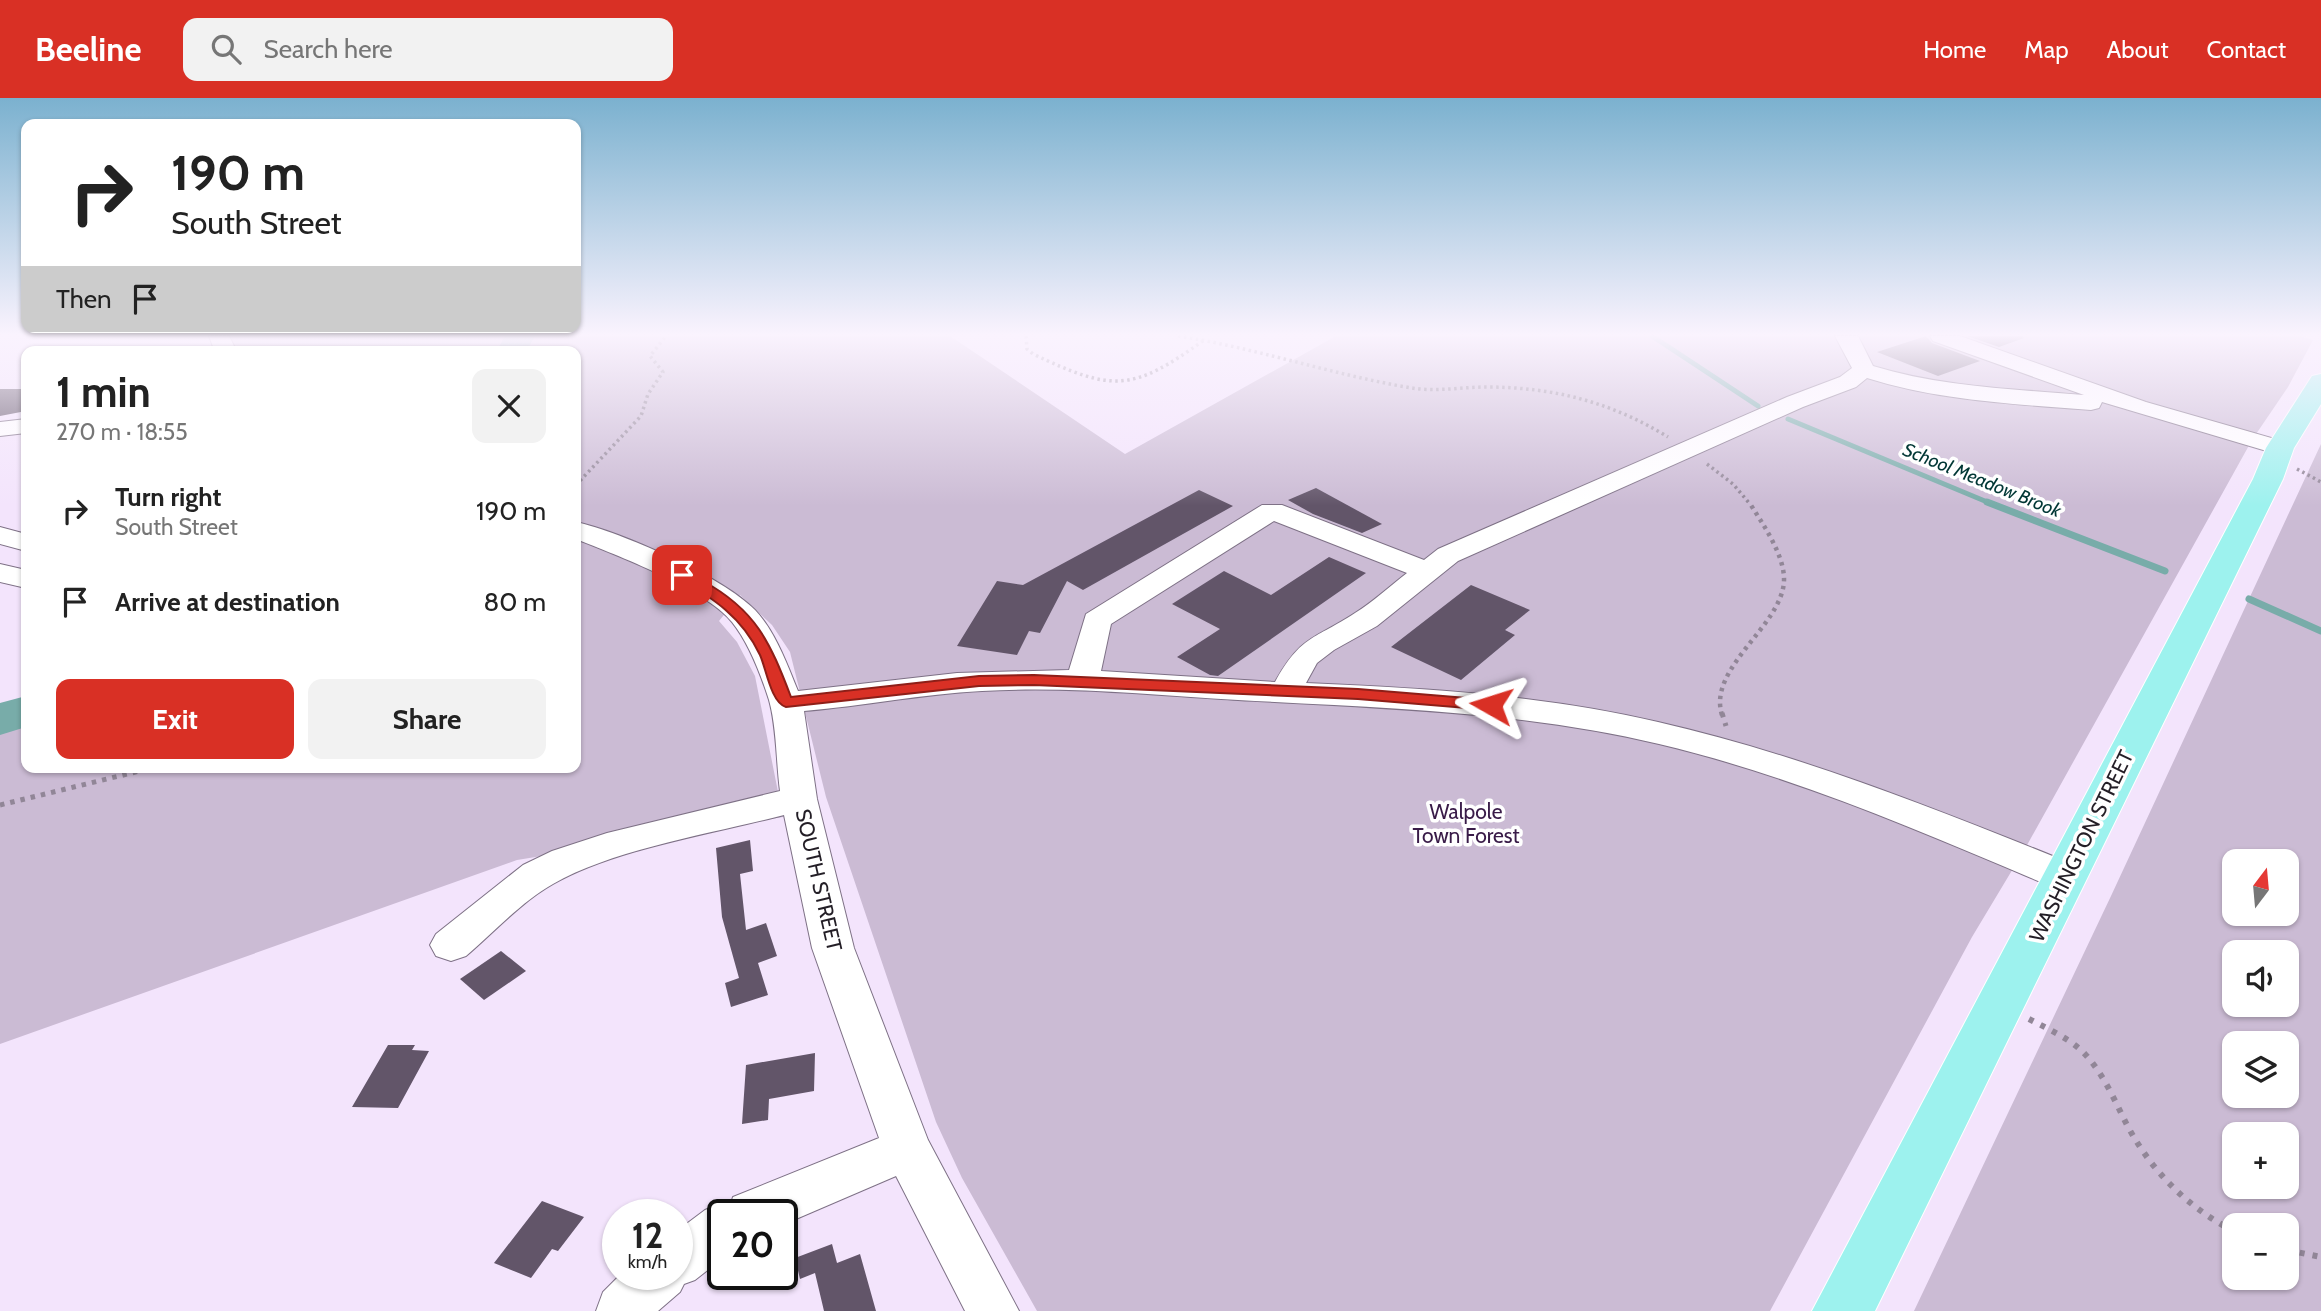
<!DOCTYPE html>
<html lang="en">
<head>
<meta charset="utf-8">
<style>
  :root { --surface:#fff; --page:#f2f2f2; --text:#222; --muted:#767676; --accent:#d93025 }
  body { margin:0; font-family:Cabin,sans-serif; background:var(--page); color:var(--text); height:100vh; display:flex; flex-direction:column; font-size:26px; white-space:nowrap }
  * { box-sizing:border-box; margin:0 }
  p { font-size:23px; color:var(--muted) }
  .icon { flex:none; width:38px; height:38px; fill:none; stroke:currentColor; stroke-width:2; stroke-linecap:round; stroke-linejoin:round }
  .map { position:relative; flex:1; overflow:hidden }
  .details { position:absolute; left:21px; top:248px; width:560px; height:427px; display:flex; flex-direction:column; background:var(--surface); border-radius:14px; box-shadow:0 2px 5px #0004 }
  .details>* { flex:none }
  .banner { position:absolute; left:21px; top:21px; width:560px; height:214px; border-radius:14px; box-shadow:0 2px 5px #0004; background:#fff; color:var(--text); overflow:hidden }
  .needle { width:46px; rotate:16deg }
  .buttons { position:absolute; left:2222px; top:751px; display:grid; gap:14px }
  .buttons a { display:grid; place-items:center; width:77px; height:77px; border-radius:14px; background:var(--surface); box-shadow:0 2px 5px #0004; font-size:35px }
  .speed { position:absolute; left:602px; top:1101px; display:flex; gap:14px; font-size:35px; font-weight:700; text-align:center }
  .speed>* { display:grid; place-content:center; width:91px; height:91px; border-radius:50%; background:var(--surface); box-shadow:0 2px 5px #0004; line-height:1 }
  .speed small { font-size:18px; font-weight:400 }
  .speed .limit { border:4px solid #111; border-radius:10px; background:#fff; color:#111 }
  .pin { position:absolute; display:grid; place-items:center; width:60px; height:60px; color:#fff; margin:-30px; border-radius:14px; box-shadow:0 4px 10px #0006 }
  .me { position:absolute; width:77px; margin:-38px; rotate:276deg; stroke-linejoin:round; filter:drop-shadow(0 0 5px #0008) }
  .turn { display:flex; align-items:center; gap:24px; height:147px; padding:0 35px; font-size:32px }
  .turn .icon { width:91px; height:91px; stroke-width:2.5 }
  .turn b { display:block; font-size:49px; line-height:60px }
  .then { display:flex; align-items:center; height:66px; padding:0 35px; background:#0003; gap:14px; font-size:26px }
  .round { display:grid; place-items:center; flex:none; width:74px; height:74px; border-radius:14px; background:var(--page) }
  .overview { display:flex; align-items:center; justify-content:space-between; height:119px; padding:0 35px }
  h1 { font-size:42px; font-weight:700; line-height:52px }
  .cta { display:flex; gap:14px; margin-top:auto; padding:14px 35px }
  .cta a { flex:1; height:80px; border-radius:14px; background:var(--accent); color:#fff; font-size:28px; font-weight:700; line-height:80px; text-align:center }
  .cta a+a { background:var(--page); color:var(--text) }
  ul { padding:0; list-style:none }
  li { display:flex; align-items:center; gap:21px; height:91px; padding:0 35px }
  li div { flex:1 }
  li b { display:block; font-size:26px }
  li em { font-style:normal }
  header { display:flex; align-items:center; gap:42px; box-sizing:border-box; height:98px; padding:0 35px; background:var(--accent); color:#fff }
  header strong { font-size:33px }
  nav { display:flex; gap:38px; margin-inline-start:auto; font-size:24px }
  .search { width:490px; height:63px; background:var(--page); display:flex; align-items:center; gap:18px; box-sizing:border-box; padding:0 24px; border-radius:14px; color:var(--muted); font-size:26px }
  .map>svg:first-child { display:block }
  .green { fill:#cbbbd4; fill-rule:evenodd }
  .lines { fill:none; stroke-linecap:round; stroke-linejoin:round }
  .stream-far1 { stroke:#78aca9; stroke-width:5 }
  .stream { stroke:#78aca9; stroke-width:7 }
  .river { fill:#78aca9; fill-rule:evenodd }
  .building { fill:#625569 }
  .minor-casing { stroke:#7e7186; stroke-width:2 }
  .major-casing { stroke:#fff; stroke-width:2 }
  .path-far3 { stroke:#918697; stroke-width:3.5; stroke-dasharray:2.5 3.5; stroke-linecap:butt }
  .path-far2 { stroke:#918697; stroke-width:4.5; stroke-dasharray:3.5 4.5; stroke-linecap:butt }
  .path-far1 { stroke:#918697; stroke-width:5; stroke-dasharray:4.5 6; stroke-linecap:butt }
  .path { stroke:#918697; stroke-width:6; stroke-dasharray:5 8; stroke-linecap:butt }
  .minor { fill:#fff; fill-rule:evenodd }
  .major { fill:#9df2ee; fill-rule:evenodd }
  .route { fill:#d93025; stroke:#8d1f18; stroke-width:2 }
  .labels { text-anchor:middle; dominant-baseline:central; stroke-width:7; stroke-linejoin:round; paint-order:stroke }
  .far-water-label { font-size:19px; font-style:italic; fill:#013735; stroke:#fff }
  .park-label { font-size:21px; fill:#391b48; stroke:#fff }
  .street-label { font-size:21px; fill:#231e26; stroke:#fff }
</style>
</head>
<body>
<header>
<strong>Beeline</strong>
<div class="search"><svg class="icon" aria-label="search" viewBox="0 0 24 24"><circle cx="10" cy="10" r="6"/><path d="M15 15l6 6"/></svg>Search here</div>
<nav><a>Home</a><a>Map</a><a>About</a><a>Contact</a></nav>
</header>
<div class="map">
<svg width="2321" height="1213" viewBox="0 0 2321 1213">
  <rect width="100%" height="100%" fill="#f3e4fc"/>
  <g class="green">
    <polygon points="219,238 950,238 1125,356 1336,238 2299,238 2313,242 2288,289 2252,342 2026,749 1972,839 1770,1213 1037,1213 962,1080 936,1024 826,699 790,554 772,527 740,497 719,523 737,544 755,578 783,719 517,762 0,946 0,622 26,612 26,670 576,670 576,254 226,254"/>
    <path d="M2321 346V1213H1914L2111 798ZM2235 763H2287V816H2235ZM2235 854H2287V906H2235ZM2287 945V998H2235V945ZM2287 1036V1088H2235V1036ZM2235 1127H2287V1180H2235Z"/>
  </g>
  <g class="lines">
    <g class="stream-far1">
      <polyline points="1652,238 1758,308"/>
      <polyline points="1788,321 1992,406"/>
    </g>
    <g class="stream">
      <polyline points="1987,404 2165,473"/>
      <polyline points="2249,501 2321,533"/>
    </g>
    <g class="river">
      <polygon points="505,238 535,238 526,254 496,254"/>
      <polygon points="26,598 26,629 0,637 0,605"/>
    </g>
  </g>
  <g class="building">
    <polygon points="1926,238 1932,245 1980,263 1938,278 1877,254"/>
    <polygon points="1967,238 2023,238 2024,240 1999,249"/>
    <polygon points="0,291 26,291 26,313 0,318"/>
    <polygon points="1316,390 1382,426 1362,435 1313,416 1288,402"/>
    <polygon points="1199,392 1233,408 1083,492 1067,483 1040,535 1029,533 1017,557 957,548 997,483 1023,487"/>
    <polygon points="1329,459 1366,475 1218,578 1210,577 1177,559 1220,531 1172,506 1224,473 1271,497"/>
    <polygon points="1471,487 1530,512 1505,532 1515,537 1461,582 1391,549"/>
    <polygon points="750,742 753,773 740,776 746,832 766,825 777,858 758,865 768,897 731,909 725,885 739,880 722,819 716,750"/>
    <polygon points="501,853 526,873 484,902 460,881"/>
    <polygon points="388,947 415,947 412,952 429,953 398,1010 352,1009"/>
    <polygon points="815,955 814,993 769,1001 768,1022 742,1026 746,967"/>
    <polygon points="542,1103 584,1119 558,1153 552,1151 531,1180 494,1165"/>
    <polygon points="832,1146 837,1165 860,1156 876,1213 824,1213 815,1175 800,1181 795,1160"/>
  </g>
  <g class="lines">
    <defs>
      <g id="minor">
        <polygon points="209,238 229,238 237,254 215,254"/>
        <path d="M1835 238H1858L1873 268C1942 289 2013 291 2084 297L1933 243 1930 238H1960L2146 304 2289 345 2292 350 2289 355 2280 357 2102 304 2099 310 2091 312C2016 306 1940 303 1867 280L1856 289 1803 309 1458 463 1377 528 1334 552 1317 565 1306 585C1424 590 1543 597 1658 624 1803 657 1940 713 2078 768L2083 778 2078 788 2064 792 2050 788C1922 734 1794 678 1659 646 1521 613 1379 610 1238 602 1153 597 1068 588 982 593 922 596 864 608 804 613L817 701 854 850 928 1042 1019 1213H965L896 1078 782 1127V1116H723V1160L695 1182 684 1186 680 1194 658 1213H596L603 1194 621 1176H677V1133L705 1112 723 1105 730 1108 733 1099 879 1040 812 850 784 717C715 735 613 751 553 786 521 804 493 835 466 858L451 863 436 858 430 847 436 836 523 767 552 753 607 735 780 693C776 664 777 630 769 602 761 577 749 545 732 524 706 491 616 457 576 441V424C621 434 723 479 755 512 775 533 787 566 798 593L957 575 1069 572 1086 516 1262 407H1282L1424 462 1438 451 1787 299 1840 279 1852 270ZM1274 423 1407 475C1390 488 1373 504 1355 515 1314 542 1302 536 1275 584L1101 573 1111 526Z"/>
        <polygon points="26,321 26,335 0,338 0,324"/>
        <polygon points="0,429 26,436 26,453 0,446"/>
        <polygon points="0,466 26,472 26,490 0,484"/>
      </g>
      <polygon id="major" points="2321,276 2321,306 2294,350 2283,381 1875,1213 1812,1213 2253,381 2266,350 2312,278"/>
    </defs>
    <use href="#minor" class="minor-casing"/>
    <use href="#major" class="major-casing"/>
    <g class="path-far3">
      <path d="M1026 238 1027 251 1033 256C1113 294 1132 294 1204 242"/>
      <path d="M1178 238C1257 250 1333 277 1412 290 1436 294 1462 289 1486 289 1553 289 1611 304 1668 339"/>
      <polyline points="1707,366 1733,386 1750,406"/>
      <polyline points="2297,371 2321,384"/>
      <polyline points="576,387 641,318 648,296 663,274 650,258 666,238"/>
    </g>
    <path class="path-far2" d="M1722 617C1707 570 1782 528 1784 483 1785 457 1762 425 1749 404"/>
    <g class="path-far1">
      <polyline points="1722,615 1726,628"/>
      <polyline points="0,707 152,670"/>
    </g>
    <g class="path">
      <path d="M2029 921C2048 931 2069 940 2084 955 2103 975 2114 1001 2126 1025 2151 1073 2187 1109 2235 1134"/>
      <polyline points="2287,1152 2321,1159"/>
    </g>
    <use href="#minor" class="minor"/>
    <use href="#major" class="major"/>
  </g>
  <linearGradient id="sky" x2="0" y2="1"><stop stop-color="#7bb1cf"/><stop offset="0.58" stop-color="#faf3fe"/><stop offset="1" stop-color="#faf3fe" stop-opacity="0"/></linearGradient>
  <rect width="2321" height="408" fill="url(#sky)"/>
  <path class="route" d="M678 474C687 472 694 478 703 483 756 512 770 544 791 599L979 578 1034 577 1358 591 1491 602 1499 607 1491 612 1358 601 1034 587 979 588 786 609C771 605 766 570 760 557 742 519 713 500 678 480Z"/>
  <g class="labels">
    <g class="far-water-label">
      <text transform="translate(1982 382) rotate(22)">School Meadow Brook</text>
    </g>
    <g class="park-label">
      <text x="1466" y="713">Walpole<tspan x="1466" dy="24">Town Forest</tspan></text>
    </g>
    <g class="street-label">
      <text transform="translate(2081 748) rotate(-64)">WASHINGTON STREET</text>
      <text transform="translate(819 782) rotate(77)">SOUTH STREET</text>
    </g>
  </g>
</svg>
<div class="buttons">
<a><svg class="needle" viewBox="-14 -14 28 28"><path d="M0-13l5 13h-10z" fill="#e53935"/><path d="M0 13l5-13h-10z" fill="#767676"/></svg></a>
<a><svg class="icon" aria-label="sound" viewBox="0 0 24 24"><path d="M4 9h4l5-4v14l-5-4H4zM17 9q2 3 0 6"/></svg></a>
<a><svg class="icon" aria-label="layers" viewBox="0 0 24 24"><path d="M12 4l9 5-9 5-9-5zM3 14l9 5 9-5"/></svg></a>
<a>+</a>
<a>−</a>
</div>
<div class="speed"><div>12<small>km/h</small></div><div class="limit">20</div></div>
<div class="pin" style="left:682px;top:477px;background:#d93025"><svg class="icon" aria-label="arrive" viewBox="0 0 24 24"><path d="M6 21V4h12l-3 4 3 4H6"/></svg></div>
<svg class="me" style="left:1491px;top:607px" viewBox="-20 -20 40 40"><path d="M0-17L14 15 0 8-14 15z" fill="#d93025" stroke="#fff" stroke-width="4"/></svg>
<div class="banner">
<div class="turn"><svg class="icon" aria-label="right" viewBox="0 0 24 24"><path d="M7 20v-9h11M14 6l5 5-5 5"/></svg><div><b>190 m</b>South Street</div></div>
<div class="then">Then<svg class="icon" aria-label="arrive" viewBox="0 0 24 24"><path d="M6 21V4h12l-3 4 3 4H6"/></svg></div>
</div>
<section class="details">
<div class="overview"><div><h1>1 min</h1><p>270 m · 18:55</p></div><a class="round"><svg class="icon" aria-label="close" viewBox="0 0 24 24"><path d="M6 6l12 12M18 6L6 18"/></svg></a></div>
<ul>
<li><svg class="icon" aria-label="right" viewBox="0 0 24 24"><path d="M7 20v-9h11M14 6l5 5-5 5"/></svg><div><b>Turn right</b><p>South Street</p></div><em>190 m</em></li>
<li><svg class="icon" aria-label="arrive" viewBox="0 0 24 24"><path d="M6 21V4h12l-3 4 3 4H6"/></svg><div><b>Arrive at destination</b></div><em>80 m</em></li>
</ul>
<div class="cta"><a>Exit</a><a>Share</a></div>
</section>
</div>
</body>
</html>
